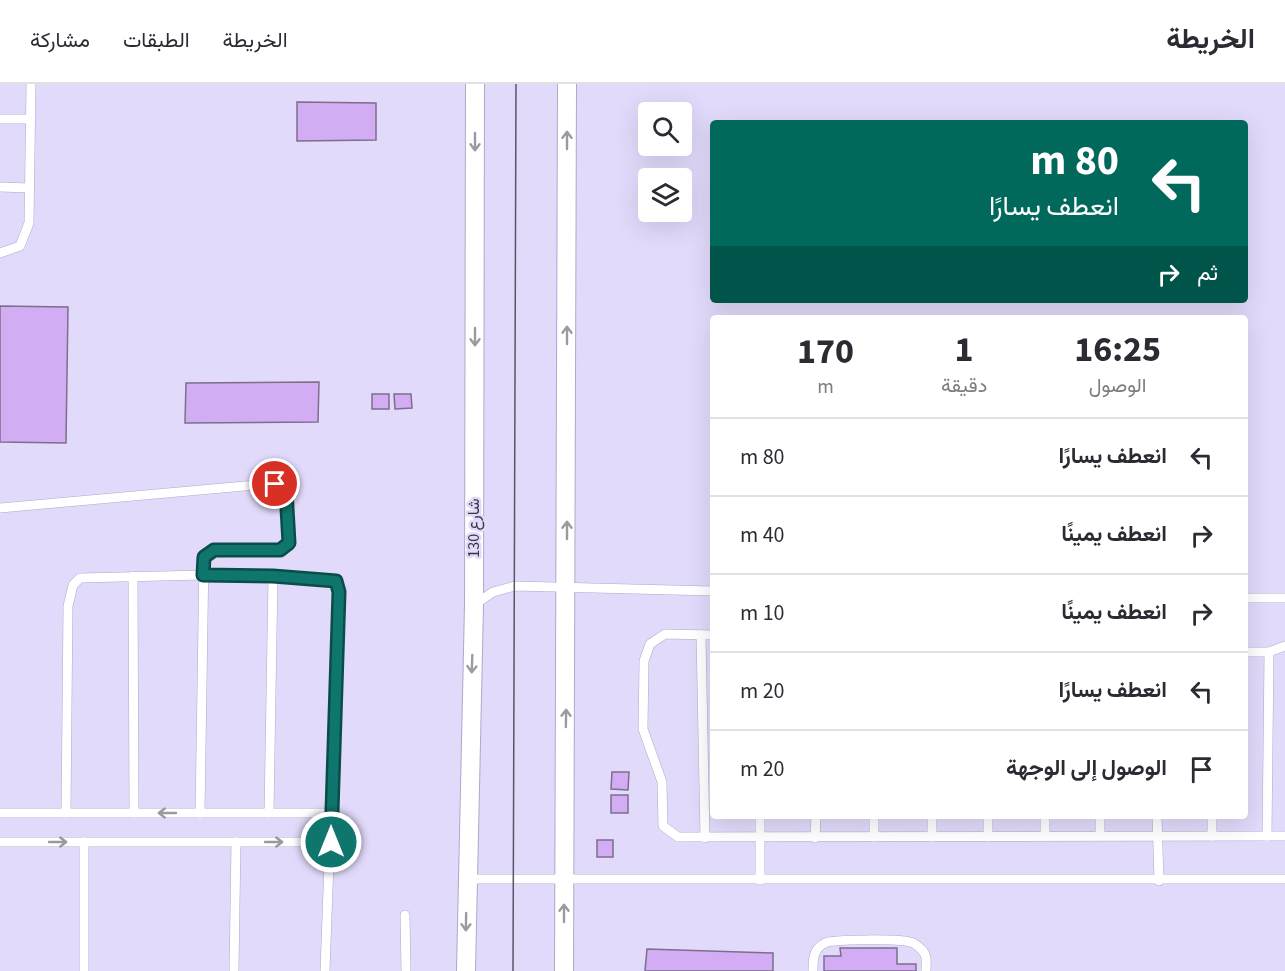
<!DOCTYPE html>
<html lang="ar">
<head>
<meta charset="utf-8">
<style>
  :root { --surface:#fff; --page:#f7f7f7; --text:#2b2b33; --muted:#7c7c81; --line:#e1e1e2 }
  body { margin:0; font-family:"Source Sans 3",Vazirmatn,sans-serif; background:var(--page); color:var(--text); direction:rtl; height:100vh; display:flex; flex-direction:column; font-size:22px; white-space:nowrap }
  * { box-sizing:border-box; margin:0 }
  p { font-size:20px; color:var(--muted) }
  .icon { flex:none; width:33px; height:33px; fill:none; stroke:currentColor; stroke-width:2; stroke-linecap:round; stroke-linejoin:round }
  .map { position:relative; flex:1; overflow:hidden; direction:ltr }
  .side { position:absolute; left:710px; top:231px; width:538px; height:504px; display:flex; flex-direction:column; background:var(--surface); border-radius:6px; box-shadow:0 6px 24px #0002; direction:rtl }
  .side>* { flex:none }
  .banner { position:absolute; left:710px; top:36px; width:538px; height:183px; border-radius:6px; box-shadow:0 6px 24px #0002; direction:rtl; background:#00695c; color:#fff; overflow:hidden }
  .fabs { position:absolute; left:638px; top:18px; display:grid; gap:12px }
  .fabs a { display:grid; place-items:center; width:54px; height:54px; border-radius:6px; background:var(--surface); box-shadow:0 6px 24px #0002; font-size:30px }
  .pin { position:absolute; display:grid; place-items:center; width:51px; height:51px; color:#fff; margin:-26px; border:3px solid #fff; border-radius:50%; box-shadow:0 2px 6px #0007 }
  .me { position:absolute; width:66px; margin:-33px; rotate:0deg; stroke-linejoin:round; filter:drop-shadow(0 0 4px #0008) }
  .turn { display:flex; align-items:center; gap:21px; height:126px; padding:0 30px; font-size:27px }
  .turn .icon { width:78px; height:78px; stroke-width:2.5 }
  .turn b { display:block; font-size:42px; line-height:51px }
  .then { display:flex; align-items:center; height:57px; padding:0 30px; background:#0003; gap:12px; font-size:22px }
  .eta { display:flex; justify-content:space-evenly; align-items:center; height:102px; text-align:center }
  .eta b { font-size:36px; font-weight:700; line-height:42px }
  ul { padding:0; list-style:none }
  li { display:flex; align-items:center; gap:18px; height:78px; padding:0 30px; border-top:2px solid var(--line) }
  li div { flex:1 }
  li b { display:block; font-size:22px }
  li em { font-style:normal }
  header { display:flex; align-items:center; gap:36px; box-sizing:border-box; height:84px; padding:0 30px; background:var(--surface); border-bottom:2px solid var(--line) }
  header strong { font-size:28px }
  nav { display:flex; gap:33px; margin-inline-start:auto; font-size:21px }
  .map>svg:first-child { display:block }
  .building { fill:#d2adf4; stroke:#7d6e8a; stroke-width:1.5 }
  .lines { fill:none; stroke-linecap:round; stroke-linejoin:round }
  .lane-casing { stroke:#afa8c7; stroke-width:10 }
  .street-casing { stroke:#afa8c7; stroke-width:20 }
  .lane { stroke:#fff; stroke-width:9 }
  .street { stroke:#fff; stroke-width:18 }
  .tram { stroke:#595566; stroke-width:1.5 }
  .oneway { stroke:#9c9aa1 }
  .route-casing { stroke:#0a4d48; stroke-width:15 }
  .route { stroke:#0f766e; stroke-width:10 }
  .labels { text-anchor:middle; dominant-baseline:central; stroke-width:5; stroke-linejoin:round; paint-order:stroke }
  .street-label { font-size:16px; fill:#393643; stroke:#e2dafb }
</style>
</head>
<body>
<header>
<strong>الخريطة</strong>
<nav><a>الخريطة</a><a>الطبقات</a><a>مشاركة</a></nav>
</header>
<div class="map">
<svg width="1285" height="887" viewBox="0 0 1285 887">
  <rect width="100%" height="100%" fill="#e2dafb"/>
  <g class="building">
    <polygon points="297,18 376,19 376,56 297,57"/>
    <polygon points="0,222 68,223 66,359 0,358"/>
    <polygon points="319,298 318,338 185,339 186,299"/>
    <rect x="372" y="310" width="17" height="15"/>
    <polygon points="394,310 411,310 412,324 395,325"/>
    <polygon points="612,688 629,688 628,706 611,705"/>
    <rect x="611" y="711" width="17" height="18"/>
    <rect x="597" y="756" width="16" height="17"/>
    <polygon points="840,864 897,864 897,880 916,880 916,887 824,887 824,872 841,872"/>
    <polygon points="647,865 773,869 773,887 645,887"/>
  </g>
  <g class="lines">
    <defs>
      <g id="lane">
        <polyline points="0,35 31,35"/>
        <polyline points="0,103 30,104"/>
        <polyline points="0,169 20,162 29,139 31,0"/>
        <polyline points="0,424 268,400 275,400 286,407 289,459 280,466 214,466 204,473 200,729"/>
        <polyline points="133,492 134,729"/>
        <polyline points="1245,514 1285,514"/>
        <polyline points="474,521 493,508 515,502 712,507"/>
        <polyline points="701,551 705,754"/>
        <polyline points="712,551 665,550 650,560 644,577 643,645 662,698 663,742 678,753 1285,752"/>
        <polyline points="1245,568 1269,568 1285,562"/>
        <polyline points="0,729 331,729"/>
        <polyline points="66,729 68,522 73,501 80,494 203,491 273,492 336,497 339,508 325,887"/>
        <polyline points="269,729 273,492"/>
        <polyline points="760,732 760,796"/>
        <polyline points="874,732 874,753"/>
        <polyline points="932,732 932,753"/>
        <polyline points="988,732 988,753"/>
        <polyline points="1045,732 1045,752"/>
        <polyline points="1157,732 1159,797"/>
        <polyline points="1212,732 1212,752"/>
        <polyline points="1100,751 1100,732"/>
        <polyline points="1267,752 1269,568"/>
        <polyline points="815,754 816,732"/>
        <polyline points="0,758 331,758"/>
        <polyline points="467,795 1285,795"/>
        <polyline points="405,831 406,887"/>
        <polyline points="84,887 84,758"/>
        <polyline points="234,887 236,758"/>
        <path d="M813 887C813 875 813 865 825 859 833 855 900 855 909 858 913 858 919 863 921 865 928 871 926 879 926 887"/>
      </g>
      <g id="street">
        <polyline points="466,887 474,521 475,0"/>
        <polyline points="564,887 567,0"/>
      </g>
    </defs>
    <use href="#lane" class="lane-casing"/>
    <use href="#street" class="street-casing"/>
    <use href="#lane" class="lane"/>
    <use href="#street" class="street"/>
    <polyline class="tram" points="513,887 516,0"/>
  </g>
  <defs><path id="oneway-shaft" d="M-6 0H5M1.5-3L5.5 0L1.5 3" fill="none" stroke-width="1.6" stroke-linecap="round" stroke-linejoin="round" transform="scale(1.5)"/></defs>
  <g class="oneway">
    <use href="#oneway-shaft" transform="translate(567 56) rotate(-90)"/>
    <use href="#oneway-shaft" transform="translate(475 58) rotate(90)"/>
    <use href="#oneway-shaft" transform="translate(567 251) rotate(-90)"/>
    <use href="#oneway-shaft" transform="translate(475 253) rotate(90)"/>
    <use href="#oneway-shaft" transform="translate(567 446) rotate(-90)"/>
    <use href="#oneway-shaft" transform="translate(472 580) rotate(92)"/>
    <use href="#oneway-shaft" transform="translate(566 634) rotate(-89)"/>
    <use href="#oneway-shaft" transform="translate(167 729) rotate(-180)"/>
    <use href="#oneway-shaft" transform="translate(58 758)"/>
    <use href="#oneway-shaft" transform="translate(274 758)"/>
    <use href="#oneway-shaft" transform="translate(564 829) rotate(-90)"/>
    <use href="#oneway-shaft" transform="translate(466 838) rotate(91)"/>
  </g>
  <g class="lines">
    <defs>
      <polyline id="route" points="275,400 286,407 289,459 280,466 214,466 204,473 203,491 273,492 336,497 339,508 331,758"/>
    </defs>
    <use href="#route" class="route-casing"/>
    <use href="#route" class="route"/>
  </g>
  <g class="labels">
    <g class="street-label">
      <text transform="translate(474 444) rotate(-90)">شارع 130</text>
    </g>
  </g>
</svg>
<div class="fabs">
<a><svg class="icon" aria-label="search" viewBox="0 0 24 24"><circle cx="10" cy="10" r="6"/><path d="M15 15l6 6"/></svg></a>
<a><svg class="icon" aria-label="layers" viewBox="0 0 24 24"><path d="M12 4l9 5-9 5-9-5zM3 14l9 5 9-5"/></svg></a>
</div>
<div class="pin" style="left:275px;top:400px;background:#d93025"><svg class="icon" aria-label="arrive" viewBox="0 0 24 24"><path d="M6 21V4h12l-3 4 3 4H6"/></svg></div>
<svg class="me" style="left:331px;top:758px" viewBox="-20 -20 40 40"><circle r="17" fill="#0f766e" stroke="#fff" stroke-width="3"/><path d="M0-11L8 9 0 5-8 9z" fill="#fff"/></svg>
<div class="banner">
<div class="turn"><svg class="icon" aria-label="left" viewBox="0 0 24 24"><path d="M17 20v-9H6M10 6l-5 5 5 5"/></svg><div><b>80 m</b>انعطف يسارًا</div></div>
<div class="then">ثم<svg class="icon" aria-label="right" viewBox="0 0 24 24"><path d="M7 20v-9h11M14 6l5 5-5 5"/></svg></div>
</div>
<section class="side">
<div class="eta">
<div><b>16:25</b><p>الوصول</p></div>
<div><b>1</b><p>دقيقة</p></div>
<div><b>170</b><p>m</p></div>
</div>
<ul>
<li><svg class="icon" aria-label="left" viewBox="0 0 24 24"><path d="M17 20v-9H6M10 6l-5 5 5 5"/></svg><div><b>انعطف يسارًا</b></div><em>80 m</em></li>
<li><svg class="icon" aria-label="right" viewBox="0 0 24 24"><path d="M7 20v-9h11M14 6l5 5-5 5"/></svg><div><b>انعطف يمينًا</b></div><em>40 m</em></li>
<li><svg class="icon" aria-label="right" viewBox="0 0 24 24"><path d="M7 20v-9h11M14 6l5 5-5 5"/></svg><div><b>انعطف يمينًا</b></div><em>10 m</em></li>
<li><svg class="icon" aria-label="left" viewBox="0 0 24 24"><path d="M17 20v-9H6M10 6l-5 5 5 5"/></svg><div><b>انعطف يسارًا</b></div><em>20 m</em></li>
<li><svg class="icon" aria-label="arrive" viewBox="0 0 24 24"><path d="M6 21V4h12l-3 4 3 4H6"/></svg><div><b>الوصول إلى الوجهة</b></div><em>20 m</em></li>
</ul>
</section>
</div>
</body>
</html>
